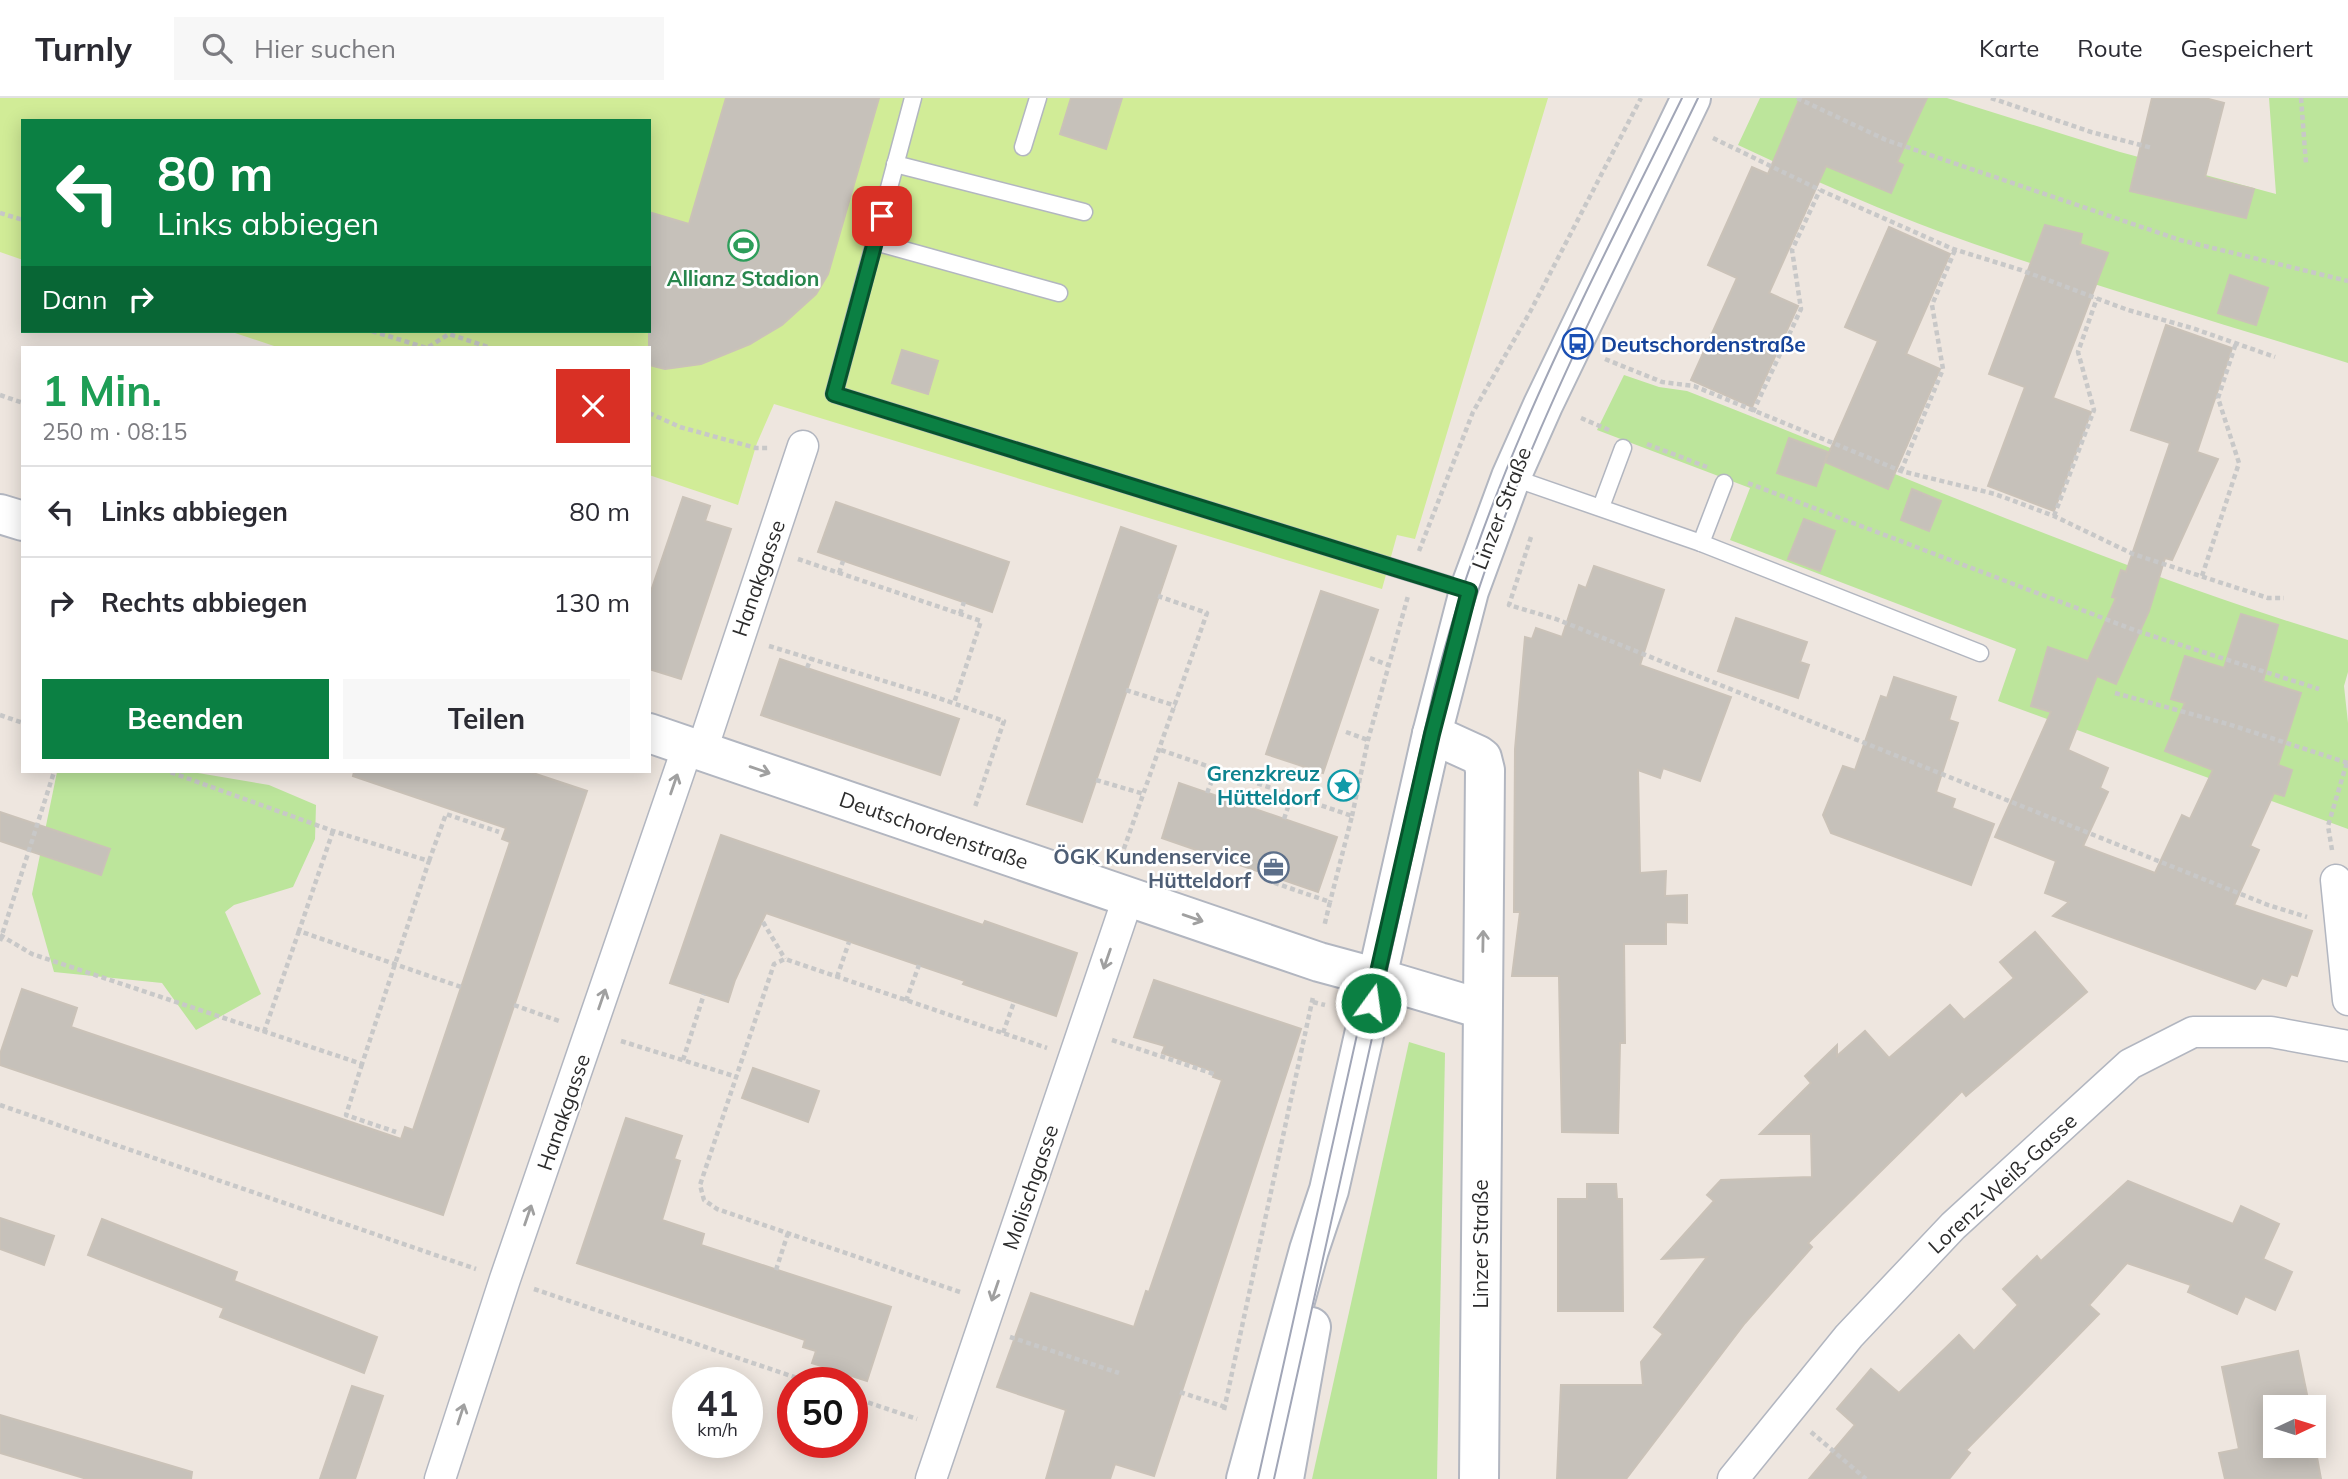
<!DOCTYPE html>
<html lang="de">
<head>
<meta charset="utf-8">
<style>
  :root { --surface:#fff; --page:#f7f7f7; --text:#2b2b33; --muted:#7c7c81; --line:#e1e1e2; --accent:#0b8043 }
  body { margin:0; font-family:Mulish,sans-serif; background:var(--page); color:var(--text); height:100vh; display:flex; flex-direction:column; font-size:26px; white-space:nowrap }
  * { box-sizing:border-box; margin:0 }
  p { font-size:23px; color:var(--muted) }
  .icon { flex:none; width:38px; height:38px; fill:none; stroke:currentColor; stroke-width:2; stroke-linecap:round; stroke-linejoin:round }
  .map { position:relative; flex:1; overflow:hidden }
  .sheet { position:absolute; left:21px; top:248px; width:630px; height:427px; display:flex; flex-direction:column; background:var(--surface); border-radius:0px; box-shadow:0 4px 18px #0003 }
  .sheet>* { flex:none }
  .hud { position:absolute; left:21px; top:21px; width:630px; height:214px; border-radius:0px; box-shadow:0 4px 18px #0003; background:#0b8043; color:#fff; overflow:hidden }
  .needle { width:46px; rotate:86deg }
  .fabs { position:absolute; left:2263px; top:1297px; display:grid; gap:14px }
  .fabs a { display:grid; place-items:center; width:63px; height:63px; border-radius:0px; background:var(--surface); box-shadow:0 4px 18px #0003; font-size:35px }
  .speed { position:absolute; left:672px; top:1269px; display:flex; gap:14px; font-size:35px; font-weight:700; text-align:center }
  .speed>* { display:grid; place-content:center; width:91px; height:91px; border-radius:50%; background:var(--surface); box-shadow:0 4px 18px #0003; line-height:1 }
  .speed small { font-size:18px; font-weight:400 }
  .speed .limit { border:10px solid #d22; background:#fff; color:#111 }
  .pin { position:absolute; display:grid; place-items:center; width:60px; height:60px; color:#fff; margin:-30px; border-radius:14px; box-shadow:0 4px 10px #0006 }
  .me { position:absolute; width:77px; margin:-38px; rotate:14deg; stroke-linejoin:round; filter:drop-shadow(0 0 5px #0008) }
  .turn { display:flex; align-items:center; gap:24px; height:147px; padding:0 21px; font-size:32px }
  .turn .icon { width:91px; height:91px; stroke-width:2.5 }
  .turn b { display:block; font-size:49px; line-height:60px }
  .then { display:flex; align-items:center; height:66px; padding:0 21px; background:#0003; gap:14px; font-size:26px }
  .round { display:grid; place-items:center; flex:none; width:74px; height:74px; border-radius:0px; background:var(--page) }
  .head { display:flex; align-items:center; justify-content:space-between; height:119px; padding:0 21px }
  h1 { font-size:42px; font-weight:700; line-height:52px; color:#1e9e55 }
  .button { display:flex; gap:14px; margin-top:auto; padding:14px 21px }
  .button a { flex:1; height:80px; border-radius:0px; background:var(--accent); color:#fff; font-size:28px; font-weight:700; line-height:80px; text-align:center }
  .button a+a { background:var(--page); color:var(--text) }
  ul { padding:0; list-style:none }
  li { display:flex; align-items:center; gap:21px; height:91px; padding:0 21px; border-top:2px solid var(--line) }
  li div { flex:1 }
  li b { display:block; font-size:26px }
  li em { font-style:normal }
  header { display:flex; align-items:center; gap:42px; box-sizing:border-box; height:98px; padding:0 35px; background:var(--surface); border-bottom:2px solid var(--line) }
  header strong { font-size:33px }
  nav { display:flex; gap:38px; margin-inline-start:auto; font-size:24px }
  .search { width:490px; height:63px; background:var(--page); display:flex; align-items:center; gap:18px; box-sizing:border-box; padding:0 24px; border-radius:0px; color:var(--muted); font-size:26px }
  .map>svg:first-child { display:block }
  .green { fill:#bce59b }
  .pitch { fill:#d1ec97 }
  .building { fill:#c6c1ba; stroke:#cac2b8; stroke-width:2 }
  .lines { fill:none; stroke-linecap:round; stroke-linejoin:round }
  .service-casing { stroke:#b2b6c0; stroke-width:19 }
  .minor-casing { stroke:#b2b6c0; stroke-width:33 }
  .tertiary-casing { stroke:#b2b6c0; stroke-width:42 }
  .secondary-casing { stroke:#b2b6c0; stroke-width:42 }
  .path { stroke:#c8c8c8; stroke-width:4.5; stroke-dasharray:5 3.5; stroke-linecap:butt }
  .service { stroke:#fff; stroke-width:16 }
  .minor { stroke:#fff; stroke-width:30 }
  .tertiary { stroke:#fff; stroke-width:38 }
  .secondary { stroke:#fff; stroke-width:38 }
  .tram { stroke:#a1a6b7; stroke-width:2 }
  .oneway { stroke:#a0a0a0 }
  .route-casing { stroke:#07532c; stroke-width:18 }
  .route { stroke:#0b8043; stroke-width:12 }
  .labels { text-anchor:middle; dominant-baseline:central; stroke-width:5; stroke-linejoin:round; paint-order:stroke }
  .leisure-label { font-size:21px; font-weight:bold; fill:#27864d; stroke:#fff }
  .transit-label { font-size:21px; font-weight:bold; fill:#164399; stroke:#fff; text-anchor:start }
  .street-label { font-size:21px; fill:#2c2c2c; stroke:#fff }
  .culture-label { font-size:21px; font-weight:bold; fill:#0d838f; stroke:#fff; text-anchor:end }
  .service-label { font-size:21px; font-weight:bold; fill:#4e5e75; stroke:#fff; text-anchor:end }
</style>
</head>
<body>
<header>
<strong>Turnly</strong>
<div class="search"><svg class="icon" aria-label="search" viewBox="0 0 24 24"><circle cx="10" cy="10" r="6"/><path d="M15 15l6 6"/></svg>Hier suchen</div>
<nav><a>Karte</a><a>Route</a><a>Gespeichert</a></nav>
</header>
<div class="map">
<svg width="2348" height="1381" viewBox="0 0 2348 1381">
  <rect width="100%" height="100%" fill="#eee6df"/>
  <g class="green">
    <path d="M1760 0H1947L2120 54 2276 96 2269 0H2348V265C2211 222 2073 182 1938 133 1870 108 1804 78 1738 47Z"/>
    <path d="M1624 277 1659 289 1687 293C1906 378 2122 474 2348 542V574L2344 588 2348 625V731L1998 603 2016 551 1730 442 1750 390 1597 332Z"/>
    <polygon points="57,674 192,674 269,687 316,707 315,741 293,789 234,807 225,814 261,896 196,932 162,885 54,874 32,796"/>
    <polygon points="1409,944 1445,955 1437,1381 1312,1381"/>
  </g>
  <polygon class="pitch" points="0,0 1548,0 1415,441 1397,437 1382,491 774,306 757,345 738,407 649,377 649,250 280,250 229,233 649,233 649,23 23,23 23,162 0,154"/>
  <g class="building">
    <polygon points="726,0 879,0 828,176 816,196 782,227 750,246 701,266 665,271 649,267 649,114 689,126"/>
    <polygon points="1071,0 1122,0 1106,51 1060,36"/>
    <polygon points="1800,0 1927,0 1897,64 1903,67 1891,95 1826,68 1769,195 1798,208 1752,309 1691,282 1737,180 1708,167 1752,69 1768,76"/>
    <polygon points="2152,0 2205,0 2224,5 2205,79 2254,91 2246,120 2130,93"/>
    <polygon points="2045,127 2082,136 2080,146 2108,155 2053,300 2091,314 2054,413 1988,388 2025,289 1989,276"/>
    <polygon points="1889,129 1950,156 1906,256 1940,271 1888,391 1825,364 1878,243 1845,229"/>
    <polygon points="2230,177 2268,190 2256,227 2218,215"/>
    <polygon points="2166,227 2232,250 2197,354 2218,361 2172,462 2165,460 2149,513 2116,586 2097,578 2068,652 2108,670 2100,690 2108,694 2083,748 2155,775 2182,717 2190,721 2213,672 2165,653 2185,605 2171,601 2185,558 2224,570 2241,516 2278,527 2263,583 2301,595 2278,667 2292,672 2284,698 2274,695 2250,748 2259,752 2234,807 2312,833 2297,878 2291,876 2286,888 2262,880 2255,891 2053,818 2069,804 2045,795 2056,763 1995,739 2051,614 2031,608 2048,549 2088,563 2116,500 2112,499 2121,472 2126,474 2170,345 2131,332"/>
    <polygon points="902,252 938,263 928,296 892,285"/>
    <polygon points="1789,340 1828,354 1816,388 1777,375"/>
    <polygon points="1912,391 1941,403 1929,433 1901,422"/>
    <polygon points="683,399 710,408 705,423 731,431 681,581 649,571 649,499"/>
    <polygon points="836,404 1009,464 992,514 818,454"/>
    <polygon points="1804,421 1835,433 1820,473 1788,461"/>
    <polygon points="1121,429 1176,448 1082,724 1027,706"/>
    <polygon points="1594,468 1664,492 1640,567 1731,599 1700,683 1663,670 1660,680 1638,672 1640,775 1666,773 1665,798 1687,797 1687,825 1666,824 1666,846 1624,846 1625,945 1620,945 1618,1035 1562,1034 1559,878 1512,878 1520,814 1514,814 1515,651 1525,539 1532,541 1536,530 1562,539 1579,487 1586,490"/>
    <polygon points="1321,493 1378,512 1323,675 1266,656"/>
    <polygon points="1736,520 1807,544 1800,564 1809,567 1798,600 1718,573"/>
    <polygon points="780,561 959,621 940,677 761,617"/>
    <polygon points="1894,579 1956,599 1949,622 1958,625 1936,694 1955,701 1952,710 1994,726 1971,787 1831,735 1823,717 1843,668 1855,672 1881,598 1887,600"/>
    <polygon points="354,674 530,674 587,693 443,1117 0,967 0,956 22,891 77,910 71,929 401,1041 405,1029 413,1032 510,744 502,741 506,730 353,678"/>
    <polygon points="1179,685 1337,739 1318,794 1162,740"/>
    <polygon points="0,714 110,751 101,777 0,743"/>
    <polygon points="721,737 983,827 985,823 1077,855 1056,918 963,886 965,883 766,815 735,882 728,904 670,885"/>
    <polygon points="2035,834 2087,894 1966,998 1962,993 1808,1145 1812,1149 1745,1225 1626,1381 1557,1381 1561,1287 1643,1287 1641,1264 1663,1236 1654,1229 1707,1159 1662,1161 1714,1103 1707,1097 1721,1082 1812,1079 1811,1036 1760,1036 1811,985 1805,978 1837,947 1837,958 1865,933 1889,960 1950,907 1964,922 2014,880 2000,864"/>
    <polygon points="1154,882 1301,931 1154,1378 1115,1366 1110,1381 1046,1381 1066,1312 997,1289 1031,1195 1134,1229 1146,1193 1149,1194 1222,982 1213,979 1215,974 1162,955 1165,948 1134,939"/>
    <polygon points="753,970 819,993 808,1024 742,1000"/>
    <polygon points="626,1020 682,1038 674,1061 680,1063 662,1122 704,1136 701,1147 891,1209 867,1283 812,1265 816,1253 803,1249 805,1242 577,1165"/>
    <polygon points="2128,1083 2233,1126 2241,1108 2279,1126 2263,1161 2292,1174 2275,1212 2245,1198 2237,1216 2188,1194 2191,1187 2127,1165 2089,1207 2099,1216 1966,1352 1970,1355 1949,1381 1809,1381 1855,1327 1837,1311 1871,1271 1899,1295 1959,1237 1974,1253 2018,1207 2003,1191 2037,1158 2041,1163"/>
    <polygon points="1587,1086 1616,1086 1617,1101 1622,1101 1623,1213 1558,1213 1558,1101 1587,1101"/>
    <polygon points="0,1120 54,1138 44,1167 0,1151"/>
    <polygon points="102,1121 237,1174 234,1183 377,1239 364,1275 220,1219 224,1210 88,1157"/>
    <polygon points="2298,1253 2309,1306 2307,1309 2275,1309 2275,1348 2314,1348 2314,1343 2321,1381 2225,1381 2219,1355 2239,1351 2222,1269"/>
    <polygon points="352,1288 383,1298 355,1381 320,1381"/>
    <polygon points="0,1317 192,1374 191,1381 87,1381 0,1355"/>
  </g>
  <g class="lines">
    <defs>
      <g id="service">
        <polyline points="913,0 834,296 1469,493"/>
        <polyline points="1023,49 1038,0"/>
        <polyline points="895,66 1084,114"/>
        <polyline points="875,144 1059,195"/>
        <polyline points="1511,379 1701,445 1980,555"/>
        <polyline points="1601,409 1623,350"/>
        <polyline points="1701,445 1724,385"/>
      </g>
      <g id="minor">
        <polyline points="702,652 803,348"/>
        <polyline points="2336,782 2348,902"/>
        <polyline points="440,1381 505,1181 688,648"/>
        <polyline points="931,1381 1129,797"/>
        <polyline points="1733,1381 1849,1238 1953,1128 2130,966 2193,934 2271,934 2348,948"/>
      </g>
      <g id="tertiary">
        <polyline points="0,416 23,423"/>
        <polyline points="649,635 1319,864 1378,880"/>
      </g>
      <g id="secondary">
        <polyline points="1432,636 1478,657 1482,660 1485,672 1479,1381"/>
        <polyline points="1378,880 1482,911"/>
        <polyline points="1246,1381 1309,1152 1329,1092 1432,636 1469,493 1511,379 1543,307 1691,0"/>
        <polyline points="1284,1381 1311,1229"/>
      </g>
    </defs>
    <use href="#service" class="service-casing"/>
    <use href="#minor" class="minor-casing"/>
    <use href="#tertiary" class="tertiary-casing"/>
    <use href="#secondary" class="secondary-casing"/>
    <g class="path">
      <polyline points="1797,0 1886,42 2180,142 2348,183"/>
      <polyline points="1991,0 2091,34 2152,50"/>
      <polyline points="2301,0 2306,66"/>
      <polyline points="1713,40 1820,92 1953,151 2021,172 2128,212 2192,230 2275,259"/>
      <polyline points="0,115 23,122"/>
      <polyline points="372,233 427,250 449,236 491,250"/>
      <polyline points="1605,261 1662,284 1694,288 1901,373 1995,396 2054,418 2133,456 2268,500 2284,500"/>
      <polyline points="0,297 23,305"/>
      <polyline points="1753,314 1801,211 1792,152 1820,92"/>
      <polyline points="649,315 680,329 756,350 768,350"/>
      <polyline points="1581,320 1609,332"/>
      <polyline points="1647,346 1707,369"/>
      <polyline points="1901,373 1943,271 1932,207 1955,152"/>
      <polyline points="1748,385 2137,533 2319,591"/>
      <polyline points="2054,418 2094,312 2078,254 2097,200"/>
      <polyline points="1531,439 1509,507 1556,521 2268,807 2307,819"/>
      <polyline points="1419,453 1473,314 1530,214 1641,0"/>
      <polyline points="798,461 981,523 954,605"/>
      <polyline points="839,475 843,463"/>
      <polyline points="2202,478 2239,365 2218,300 2236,245"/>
      <polyline points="960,516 964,504"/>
      <polyline points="769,548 930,597 1004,623 975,709"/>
      <polyline points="1370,560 1388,567"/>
      <polyline points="807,570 811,560"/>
      <polyline points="1126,592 1176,608"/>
      <polyline points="2115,595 2228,626 2348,665"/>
      <polyline points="0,617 23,625"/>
      <polyline points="1346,634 1368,642"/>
      <polyline points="1161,652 1352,718 1330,804"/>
      <polyline points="1096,682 1144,696"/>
      <polyline points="1207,695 1217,670"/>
      <polyline points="1352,718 1368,642 1408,498"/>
      <polyline points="1284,721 1292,697"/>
      <polyline points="333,733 299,833 461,889"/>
      <polyline points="2332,752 2328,728 2347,664"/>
      <polyline points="1121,759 1207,515 1158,498"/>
      <polyline points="429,763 446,716 499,734"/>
      <polyline points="1274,778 1272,784 1330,804 1324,829"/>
      <polyline points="763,824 785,861"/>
      <polyline points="0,837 32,856 362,966 429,763 333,733 170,674"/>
      <polyline points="0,843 54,674"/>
      <polyline points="837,879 849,844"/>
      <polyline points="906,903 919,867"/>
      <polyline points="1313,904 1325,907"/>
      <polyline points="514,907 562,924"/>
      <polyline points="264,934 299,833"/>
      <polyline points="1003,935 1014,904"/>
      <polyline points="1112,942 1214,976"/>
      <polyline points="621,943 737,979"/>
      <polyline points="683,962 704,896"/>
      <polyline points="362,966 346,1017 396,1034"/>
      <polyline points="0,1007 476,1171"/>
      <polyline points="776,1172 788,1135"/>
      <polyline points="534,1191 809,1284"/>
      <polyline points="960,1194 717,1111 704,1102 700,1087 774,866 785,861 1047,950"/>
      <polyline points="1010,1239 1119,1275"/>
      <polyline points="1180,1294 1225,1309"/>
      <polyline points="852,1299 917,1321"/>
      <polyline points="1224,1312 1313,899"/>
      <polyline points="1811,1334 1866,1381"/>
    </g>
    <use href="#service" class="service"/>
    <use href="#minor" class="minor"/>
    <use href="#tertiary" class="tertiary"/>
    <use href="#secondary" class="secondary"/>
    <g class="tram">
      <path d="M1258 1381 1434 591C1485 382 1588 191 1682 0"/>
      <path d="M1274 1381 1452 580C1506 376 1607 189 1698 0"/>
    </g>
  </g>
  <defs><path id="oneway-shaft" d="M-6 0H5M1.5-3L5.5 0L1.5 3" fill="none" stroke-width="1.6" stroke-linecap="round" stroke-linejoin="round" transform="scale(1.75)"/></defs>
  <g class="oneway">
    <use href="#oneway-shaft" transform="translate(760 672) rotate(19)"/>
    <use href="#oneway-shaft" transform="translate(674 686) rotate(-71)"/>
    <use href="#oneway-shaft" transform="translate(1193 820) rotate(19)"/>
    <use href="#oneway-shaft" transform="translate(1483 843) rotate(-89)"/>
    <use href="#oneway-shaft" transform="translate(1107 861) rotate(109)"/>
    <use href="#oneway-shaft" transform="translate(602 901) rotate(-71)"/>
    <use href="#oneway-shaft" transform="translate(528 1117) rotate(-71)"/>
    <use href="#oneway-shaft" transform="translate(995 1193) rotate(109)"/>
    <use href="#oneway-shaft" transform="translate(461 1316) rotate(-72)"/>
  </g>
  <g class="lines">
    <defs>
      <polyline id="route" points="882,118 834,296 1469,493 1432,636 1371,905"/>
    </defs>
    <use href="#route" class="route-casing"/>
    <use href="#route" class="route"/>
  </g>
  <defs>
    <symbol id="stadium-ring" viewBox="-11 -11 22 22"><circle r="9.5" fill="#fff" stroke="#2e9e5b" stroke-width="1.5"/><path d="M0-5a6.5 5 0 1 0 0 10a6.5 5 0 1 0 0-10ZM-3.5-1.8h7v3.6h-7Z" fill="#2e9e5b"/></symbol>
    <symbol id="bus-ring" viewBox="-11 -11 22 22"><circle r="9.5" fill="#fff" stroke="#1a4fb4" stroke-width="1.5"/><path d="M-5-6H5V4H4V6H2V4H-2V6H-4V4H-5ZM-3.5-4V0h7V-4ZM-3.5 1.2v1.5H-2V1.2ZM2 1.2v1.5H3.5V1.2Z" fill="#1a4fb4"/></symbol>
    <symbol id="sight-ring" viewBox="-11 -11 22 22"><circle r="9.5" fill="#fff" stroke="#0f9aa8" stroke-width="1.5"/><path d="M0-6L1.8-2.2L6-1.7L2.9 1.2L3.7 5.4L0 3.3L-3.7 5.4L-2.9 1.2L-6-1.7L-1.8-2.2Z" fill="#0f9aa8"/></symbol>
    <symbol id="office-ring" viewBox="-11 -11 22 22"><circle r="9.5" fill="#fff" stroke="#5c6f8a" stroke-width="1.5"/><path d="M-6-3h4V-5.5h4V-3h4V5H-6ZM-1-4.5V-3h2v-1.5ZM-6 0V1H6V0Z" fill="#5c6f8a"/></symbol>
  </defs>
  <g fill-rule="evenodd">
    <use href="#stadium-ring" x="726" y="130" width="35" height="35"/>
    <use href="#bus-ring" x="1560" y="228" width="35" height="35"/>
    <use href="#sight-ring" x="1326" y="670" width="35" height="35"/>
    <use href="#office-ring" x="1256" y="752" width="35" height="35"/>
  </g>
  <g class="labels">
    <g class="leisure-label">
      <text x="743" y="180">Allianz Stadion</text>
    </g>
    <g class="transit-label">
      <text x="1601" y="246">Deutschordenstraße</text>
    </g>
    <g class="street-label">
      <text transform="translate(1501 410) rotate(-69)">Linzer Straße</text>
      <text transform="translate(758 480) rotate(-71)">Hanakgasse</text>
      <text transform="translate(934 732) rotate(19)">Deutschordenstraße</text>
      <text transform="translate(563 1014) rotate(-71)">Hanakgasse</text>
      <text transform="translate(2002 1085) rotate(-43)">Lorenz-Weiß-Gasse</text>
      <text transform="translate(1030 1089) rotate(-71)">Molischgasse</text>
      <text transform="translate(1480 1146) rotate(-90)">Linzer Straße</text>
    </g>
    <g class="culture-label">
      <text x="1320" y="675">Grenzkreuz<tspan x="1320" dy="24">Hütteldorf</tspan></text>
    </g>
    <g class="service-label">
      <text x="1251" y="758">ÖGK Kundenservice<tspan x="1251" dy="24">Hütteldorf</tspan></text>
    </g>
  </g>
</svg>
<div class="fabs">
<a><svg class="needle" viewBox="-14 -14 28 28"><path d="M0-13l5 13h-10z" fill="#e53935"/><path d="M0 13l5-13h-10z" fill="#7c7c81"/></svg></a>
</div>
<div class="speed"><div>41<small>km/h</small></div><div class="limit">50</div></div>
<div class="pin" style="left:882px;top:118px;background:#d93025"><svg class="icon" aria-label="arrive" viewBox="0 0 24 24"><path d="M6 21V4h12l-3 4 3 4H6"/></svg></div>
<svg class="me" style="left:1371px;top:905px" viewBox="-20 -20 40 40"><circle r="17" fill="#0b8043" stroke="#fff" stroke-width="3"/><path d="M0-11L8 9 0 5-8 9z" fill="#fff"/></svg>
<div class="hud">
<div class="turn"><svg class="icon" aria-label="left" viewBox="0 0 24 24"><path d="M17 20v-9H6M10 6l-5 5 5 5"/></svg><div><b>80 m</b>Links abbiegen</div></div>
<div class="then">Dann<svg class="icon" aria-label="right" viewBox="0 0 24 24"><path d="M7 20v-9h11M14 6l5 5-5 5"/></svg></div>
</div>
<section class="sheet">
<div class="head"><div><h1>1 Min.</h1><p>250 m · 08:15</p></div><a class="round" style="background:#d93025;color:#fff"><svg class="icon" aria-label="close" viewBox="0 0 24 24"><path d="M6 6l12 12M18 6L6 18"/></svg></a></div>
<ul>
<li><svg class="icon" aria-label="left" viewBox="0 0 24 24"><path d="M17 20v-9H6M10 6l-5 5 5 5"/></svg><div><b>Links abbiegen</b></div><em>80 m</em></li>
<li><svg class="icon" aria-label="right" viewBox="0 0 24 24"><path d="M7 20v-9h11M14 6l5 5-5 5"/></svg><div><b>Rechts abbiegen</b></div><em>130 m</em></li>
</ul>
<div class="button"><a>Beenden</a><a>Teilen</a></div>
</section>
</div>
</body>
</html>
